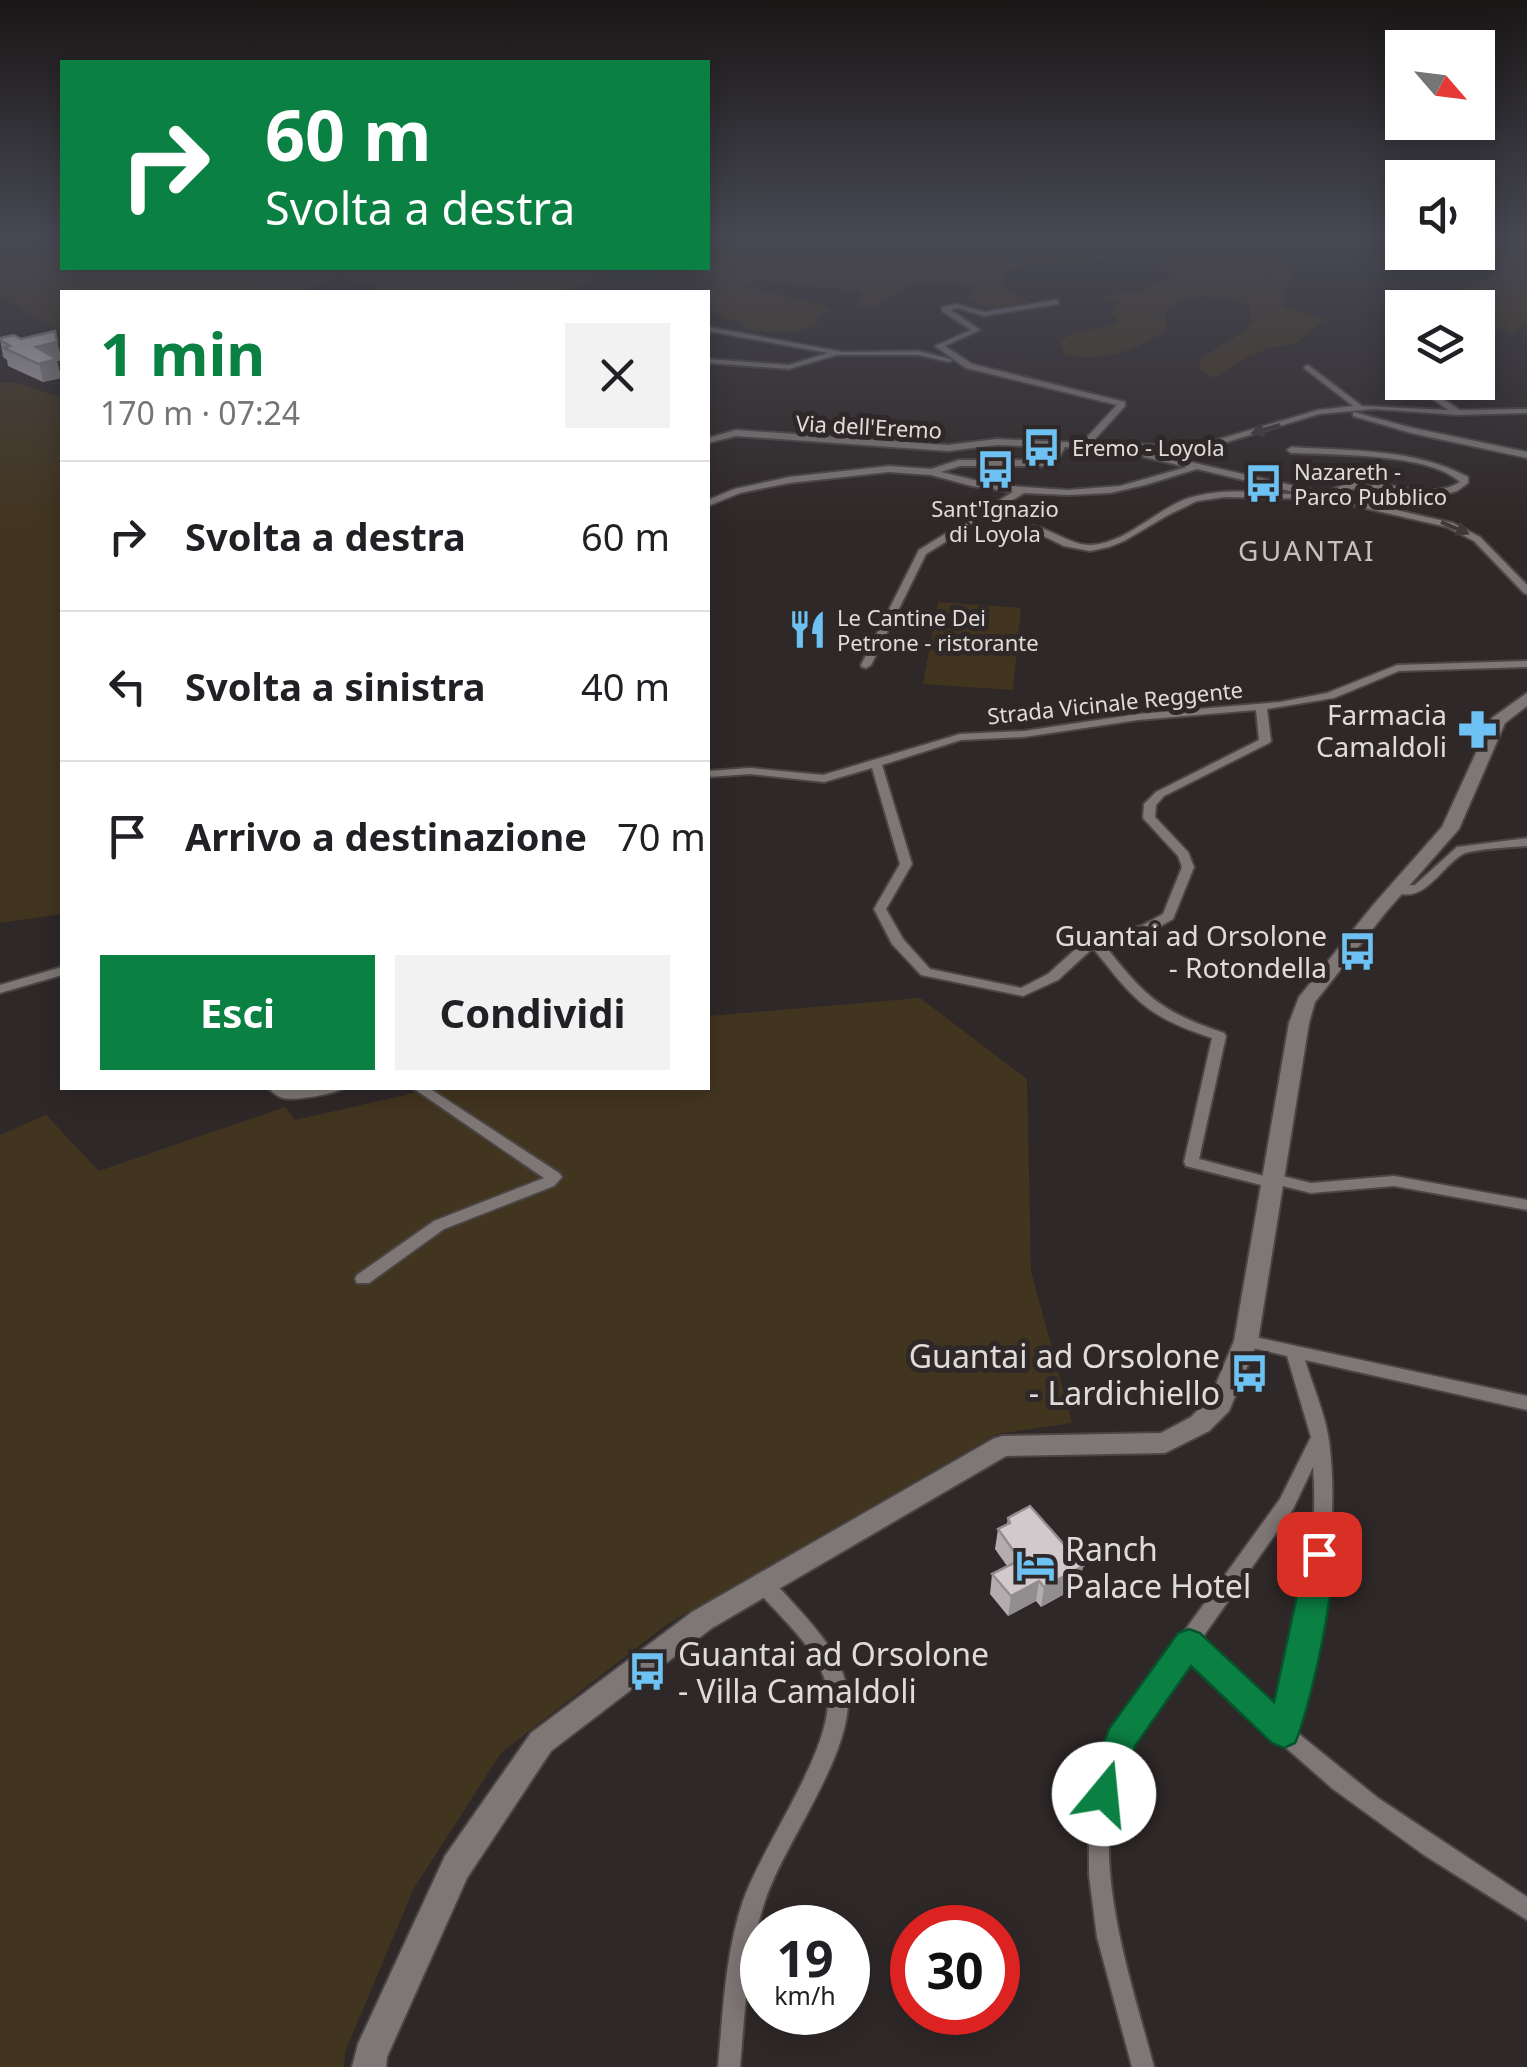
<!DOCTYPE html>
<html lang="it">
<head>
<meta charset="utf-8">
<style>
  :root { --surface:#fff; --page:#f2f2f2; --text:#202124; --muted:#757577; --line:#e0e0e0; --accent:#0b8043 }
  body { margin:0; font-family:"Noto Sans",sans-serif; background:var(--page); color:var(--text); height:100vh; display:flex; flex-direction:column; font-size:38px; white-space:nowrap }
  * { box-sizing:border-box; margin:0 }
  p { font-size:32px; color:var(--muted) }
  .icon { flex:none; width:55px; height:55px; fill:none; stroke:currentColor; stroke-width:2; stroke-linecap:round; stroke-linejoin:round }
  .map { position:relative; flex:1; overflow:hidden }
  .details { position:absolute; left:60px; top:290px; width:650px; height:800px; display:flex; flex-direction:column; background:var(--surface); border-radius:0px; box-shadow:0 5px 25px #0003 }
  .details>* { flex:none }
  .guide { position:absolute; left:60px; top:60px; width:650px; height:210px; border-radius:0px; box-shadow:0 5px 25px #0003; background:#0b8043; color:#fff; overflow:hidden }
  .needle { width:65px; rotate:118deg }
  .controls { position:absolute; left:1385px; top:30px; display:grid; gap:20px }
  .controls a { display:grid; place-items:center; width:110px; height:110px; border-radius:0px; background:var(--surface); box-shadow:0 5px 25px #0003; font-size:50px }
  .speed { position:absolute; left:740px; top:1905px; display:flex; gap:20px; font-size:50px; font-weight:700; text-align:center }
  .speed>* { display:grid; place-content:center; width:130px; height:130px; border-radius:50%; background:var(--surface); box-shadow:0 5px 25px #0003; line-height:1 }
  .speed small { font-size:25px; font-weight:400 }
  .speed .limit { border:15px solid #d22; background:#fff; color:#111 }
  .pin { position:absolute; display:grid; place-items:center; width:85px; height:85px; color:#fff; margin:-42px; border-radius:20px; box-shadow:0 5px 15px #0006 }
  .me { position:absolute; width:110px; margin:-55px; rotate:17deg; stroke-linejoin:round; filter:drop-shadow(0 0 8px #0008) }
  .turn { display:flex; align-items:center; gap:35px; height:210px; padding:0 40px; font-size:45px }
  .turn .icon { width:130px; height:130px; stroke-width:2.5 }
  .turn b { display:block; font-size:70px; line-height:85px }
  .round { display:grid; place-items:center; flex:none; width:105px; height:105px; border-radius:0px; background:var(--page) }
  .head { display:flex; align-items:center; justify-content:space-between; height:170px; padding:0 40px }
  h1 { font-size:60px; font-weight:700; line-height:75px; color:var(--accent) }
  .primary-button { display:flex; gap:20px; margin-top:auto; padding:20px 40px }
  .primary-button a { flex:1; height:115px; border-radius:0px; background:var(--accent); color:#fff; font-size:40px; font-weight:700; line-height:115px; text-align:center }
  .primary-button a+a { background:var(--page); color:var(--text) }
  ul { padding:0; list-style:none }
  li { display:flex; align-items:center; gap:30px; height:150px; padding:0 40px; border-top:2px solid var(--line) }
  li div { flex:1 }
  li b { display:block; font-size:38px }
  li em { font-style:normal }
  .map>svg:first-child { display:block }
  .green { fill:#423520 }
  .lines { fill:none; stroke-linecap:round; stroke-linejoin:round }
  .street-casing { stroke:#4b4646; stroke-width:4 }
  .secondary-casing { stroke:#4b4646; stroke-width:4 }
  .street { fill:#7e7776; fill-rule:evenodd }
  .secondary { fill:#7e7776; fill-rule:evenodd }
  .wall { fill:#b4adaf }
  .shaded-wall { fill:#928d8f }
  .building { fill:#d1c9cc; stroke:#928d8f; stroke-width:2.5 }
  .oneway { fill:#3f3838 }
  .route { fill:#0b8043; stroke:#07532c; stroke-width:2.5 }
  .labels { text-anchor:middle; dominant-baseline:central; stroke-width:10; stroke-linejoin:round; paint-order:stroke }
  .far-street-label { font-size:22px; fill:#e0dbdb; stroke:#2f2828 }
  .far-poi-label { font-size:22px; fill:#e0dbdb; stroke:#2f2828; text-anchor:start }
  .far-quarter-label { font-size:28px; letter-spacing:2.5px; fill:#c8bfbe; stroke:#2f2828 }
  .poi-label { font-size:28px; fill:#e0dbdb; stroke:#2f2828; text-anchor:end }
  .near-poi-label { font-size:32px; fill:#e0dbdb; stroke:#2f2828; text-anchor:start }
</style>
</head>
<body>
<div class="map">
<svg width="1527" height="2067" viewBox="0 0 1527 2067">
  <rect width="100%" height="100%" fill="#2f2828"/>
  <g class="green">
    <path d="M0 236H62V268H621L601 271C594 285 571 288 557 292H366L382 284 337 279 299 292H62V332L0 297Z"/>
    <path d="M708 236C784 236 862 231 939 236 969 237 995 268 1026 260L1016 255 1008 242 1030 236H1060L1066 244 1128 236H1292L1293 243 1284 258 1295 274 1284 290 1283 307 1326 319 1295 344 1273 347 1247 357 1215 378 1199 370 1201 358 1245 331 1254 321 1250 317 1251 306C1226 296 1185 289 1165 311L1166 329C1137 352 1102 362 1065 355L1060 342C1078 326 1100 333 1118 321L1111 313 1118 303 1103 300 1107 297 1142 290 1173 277 1159 266 1165 261 1163 255C1140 248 1123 256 1101 260 1068 266 1033 256 1001 275L1005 288 1030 301 996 309 970 302 968 298 975 287 968 285C950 283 930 279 912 285 894 291 879 313 856 306L862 295 857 291 754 280 744 287 823 305 831 311 818 316 817 324C799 336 766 334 744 328L742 321 722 318 708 306V292H702L716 284 712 277 670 276 643 268H708Z"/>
    <polygon points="1478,236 1527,236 1527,323 1511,334 1478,321 1478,308 1430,307 1427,302 1488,278 1501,268 1498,258 1478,251"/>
    <polygon points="0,383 18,383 62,398 62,914 0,923"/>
    <polygon points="938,602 1021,608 1013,690 923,684"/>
    <polygon points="920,998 1027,1079 1031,1271 1072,1423 997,1434 666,1625 501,1753 414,1888 345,2052 344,2067 0,2067 0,1135 46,1115 99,1171 285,1107 295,1120 436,1088 708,1088 708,1016"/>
  </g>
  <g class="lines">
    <defs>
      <g id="street">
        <path d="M1055 300H1058V304L984 316 957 308 951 310 980 330 945 346 972 364 1125 402V406L1095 439 1094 443 1167 445 1213 441 1318 410 1353 406 1305 369 1304 367 1308 365 1362 406 1448 410 1433 399 1429 382H1437L1441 398 1460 410 1527 409V413L1458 415 1374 409 1319 414 1214 446 1167 451 1065 447 1056 463 1052 466H960L941 472 995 485 1068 490 1120 486 1187 467 1144 457 1143 455 1147 452 1325 493C1335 489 1344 483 1356 482 1391 480 1427 502 1460 482 1429 453 1334 455 1291 453L1287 450 1291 447C1350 451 1414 448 1468 477V483L1457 491 1441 495H1413L1356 488 1335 496 1453 523 1480 537 1527 585V594L1524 593 1474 541 1447 527 1325 499 1225 497 1197 501 1168 515 1124 541 1109 547 1090 551 1064 546 1025 527C1042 521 1068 546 1091 545 1127 543 1156 509 1189 498 1227 486 1268 494 1307 495L1197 469 1145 485 1110 493 1068 495 1024 493 926 554 871 665 866 668 862 667 861 665 919 550 1013 492 972 486 931 475 889 472 789 483 740 493 708 506V500L734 489 789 477 889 466 931 469 959 460H1049L1056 447 997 445 948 451 736 436 708 443V438L736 430 948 445 997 439 1086 443 1088 436 1117 405 966 368 935 346 971 330 942 311V307L957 304 984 312Z"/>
        <polygon points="708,327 843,352 919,351 953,360 949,362 919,355 837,355 789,369 708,363 708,359 789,365 828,353 708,331"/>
        <polygon points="1353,412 1413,428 1527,452 1527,458 1411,433 1353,416"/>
        <path d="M1527 661V667L1399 671 1334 698 1267 709 1271 741 1269 743 1164 796 1156 805 1155 817 1188 852 1194 867 1173 919 1150 932 1102 942C1144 995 1158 1011 1224 1033L1226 1036 1199 1159 1264 1176 1270 1173 1311 1183 1394 1176 1527 1200V1210L1394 1186 1311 1193 1275 1184 1269 1187 1186 1166 1184 1162 1212 1038C1147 1017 1134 1000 1093 948L1058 980 1023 996 921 975 892 944 874 909 900 864 872 768 824 782 750 774 708 777V771L750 768 823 775 960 734 1024 731 1138 714 1280 702 1327 693 1397 665ZM1256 710 1259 740 1156 792 1144 804 1143 818 1178 856 1182 867 1163 914 1141 926 1089 937 1048 974 1021 988 930 969 903 939 886 909 912 864 882 765 961 740 1024 737 1138 720Z"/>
        <path d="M1527 838V846C1513 847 1474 849 1463 854 1440 867 1423 908 1391 890L1397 886 1415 885 1457 847Z"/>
        <polygon points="62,967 62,975 0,993 0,985"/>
        <path d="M268 1088H344C334 1094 296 1101 283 1098 276 1096 273 1092 268 1088Z"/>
        <polygon points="413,1088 429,1088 559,1173 562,1177 554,1186 444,1229 369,1283 357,1283 355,1279 357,1275 434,1221 544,1178"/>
        <path d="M1246 1335 1527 1396V1410L1305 1360C1313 1387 1325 1413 1329 1441 1342 1539 1315 1636 1294 1730L1378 1798 1527 1897V1920L1424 1855 1333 1789 1276 1739 1189 1656C1169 1684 1144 1713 1129 1745 1082 1844 1128 1968 1154 2067H1132L1097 1937 1089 1875V1814L1098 1774 1114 1732 1146 1684 1280 1499 1311 1437 1287 1356 1240 1345 1238 1341 1240 1337ZM1313 1467C1320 1551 1297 1634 1277 1715L1200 1641 1293 1509Z"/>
        <path d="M764 1576 771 1578C799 1612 846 1651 848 1698 850 1758 784 1843 765 1901 747 1954 745 2012 740 2067H718C723 2012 725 1954 743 1901 763 1844 831 1752 828 1697 826 1655 782 1620 757 1590L755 1584 757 1578Z"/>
      </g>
      <polygon id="secondary" points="1527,693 1527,706 1505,723 1459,829 1386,912 1315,1002 1309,1023 1258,1341 1229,1411 1209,1431 1165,1453 1006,1456 712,1628 551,1751 467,1878 387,2057 386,2067 352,2067 358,2044 445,1856 531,1733 692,1612 993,1439 1002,1436 1161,1433 1191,1417 1210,1398 1234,1341 1289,1023 1299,997 1374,904 1442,827 1492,718"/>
    </defs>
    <use href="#street" class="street-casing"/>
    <use href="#secondary" class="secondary-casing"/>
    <use href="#street" class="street"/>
    <use href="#secondary" class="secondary"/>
  </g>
  <g class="wall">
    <polygon points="0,338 62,360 57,361 61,378 43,382 8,366 7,360 3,357"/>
    <polygon points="1008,1518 1083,1566 1079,1586 1041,1607 1036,1601 1008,1616 990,1594 992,1574 1007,1566 995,1549 998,1529 1007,1524"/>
  </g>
  <g class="shaded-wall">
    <polygon points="57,342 62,360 57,361 61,378 43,382 36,347"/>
    <polygon points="1083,1566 1079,1586 1041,1607 1044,1587"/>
    <polygon points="1039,1581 1036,1601 1008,1616 1011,1596"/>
  </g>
  <g class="building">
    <polygon points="55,331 57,342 36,347 57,359 38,364 4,348 10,346 0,340 0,338 14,335 21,339"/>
    <polygon points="1030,1506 1083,1566 1044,1587 1039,1581 1011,1596 992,1574 1020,1560 998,1529 1010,1523 1008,1518"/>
  </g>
  <defs><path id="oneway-solid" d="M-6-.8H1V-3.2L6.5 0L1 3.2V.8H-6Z" transform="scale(2.5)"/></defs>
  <g class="oneway">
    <use href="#oneway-solid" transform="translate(1266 429) rotate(164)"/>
    <use href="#oneway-solid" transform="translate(1455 528) rotate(23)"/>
  </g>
  <linearGradient id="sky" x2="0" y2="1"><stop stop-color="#1a1616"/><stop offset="0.45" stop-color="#474853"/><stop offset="1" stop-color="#474853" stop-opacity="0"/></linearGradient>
  <rect width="1527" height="525" fill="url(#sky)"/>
  <path class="route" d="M1319 1542 1330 1545C1342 1569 1308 1716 1295 1743L1284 1748 1272 1743 1191 1666 1135 1746 1116 1805 1104 1810 1091 1805 1086 1794 1109 1729 1178 1633 1189 1629 1200 1633 1274 1702 1308 1545Z"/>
  <defs>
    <symbol id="bus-bare" viewBox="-9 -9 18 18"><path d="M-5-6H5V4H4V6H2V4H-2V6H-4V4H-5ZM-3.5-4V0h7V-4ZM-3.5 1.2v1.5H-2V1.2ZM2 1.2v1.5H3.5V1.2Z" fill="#6dc2f3" stroke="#2f2828" stroke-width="2.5" paint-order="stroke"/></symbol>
    <symbol id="restaurant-bare" viewBox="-9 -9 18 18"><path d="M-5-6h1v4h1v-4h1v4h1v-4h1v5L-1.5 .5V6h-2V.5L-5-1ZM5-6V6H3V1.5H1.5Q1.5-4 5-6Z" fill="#6dc2f3" stroke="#2f2828" stroke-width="2.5" paint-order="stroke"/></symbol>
    <symbol id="pharmacy-bare" viewBox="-9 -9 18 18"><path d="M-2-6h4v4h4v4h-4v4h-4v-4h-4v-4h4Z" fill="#6dc2f3" stroke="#2f2828" stroke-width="2.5" paint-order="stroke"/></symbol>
    <symbol id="hotel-bare" viewBox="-9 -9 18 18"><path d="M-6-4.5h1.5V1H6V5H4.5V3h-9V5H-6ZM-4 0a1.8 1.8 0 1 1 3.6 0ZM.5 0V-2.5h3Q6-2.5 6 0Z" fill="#6dc2f3" stroke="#2f2828" stroke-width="2.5" paint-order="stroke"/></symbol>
  </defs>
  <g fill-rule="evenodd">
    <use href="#bus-bare" x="1014" y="420" width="55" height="55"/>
    <use href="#bus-bare" x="968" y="442" width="55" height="55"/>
    <use href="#bus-bare" x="1236" y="456" width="55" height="55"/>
    <use href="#restaurant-bare" x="780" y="602" width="55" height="55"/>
    <use href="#pharmacy-bare" x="1450" y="702" width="55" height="55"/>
    <use href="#bus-bare" x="1330" y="924" width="55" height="55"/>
    <use href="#bus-bare" x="1222" y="1346" width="55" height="55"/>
    <use href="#hotel-bare" x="1008" y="1538" width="55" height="55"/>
    <use href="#bus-bare" x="620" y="1644" width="55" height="55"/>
  </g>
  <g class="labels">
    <g class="far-street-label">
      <text transform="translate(869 426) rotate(3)">Via dell'Eremo</text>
      <text transform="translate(1115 702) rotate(-6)">Strada Vicinale Reggente</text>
    </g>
    <g class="far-poi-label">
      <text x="1072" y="447">Eremo - Loyola</text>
      <text x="1294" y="471">Nazareth -<tspan x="1294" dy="25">Parco Pubblico</tspan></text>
      <text x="995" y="508" text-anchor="middle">Sant'Ignazio<tspan x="995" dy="25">di Loyola</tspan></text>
      <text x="837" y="617">Le Cantine Dei<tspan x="837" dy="25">Petrone - ristorante</tspan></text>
    </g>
    <g class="far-quarter-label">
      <text x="1307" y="550">GUANTAI</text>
    </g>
    <g class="poi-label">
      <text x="1447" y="714">Farmacia<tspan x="1447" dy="32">Camaldoli</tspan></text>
      <text x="1327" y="935">Guantai ad Orsolone<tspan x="1327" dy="32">- Rotondella</tspan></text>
    </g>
    <g class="near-poi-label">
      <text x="1220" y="1355" text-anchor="end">Guantai ad Orsolone<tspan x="1220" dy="37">- Lardichiello</tspan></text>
      <text x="1065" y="1548">Ranch<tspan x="1065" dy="37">Palace Hotel</tspan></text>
      <text x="678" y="1653">Guantai ad Orsolone<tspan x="678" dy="37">- Villa Camaldoli</tspan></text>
    </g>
  </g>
</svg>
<div class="controls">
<a><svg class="needle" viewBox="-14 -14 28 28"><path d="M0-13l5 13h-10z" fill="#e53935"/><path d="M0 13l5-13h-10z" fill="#757577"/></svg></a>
<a><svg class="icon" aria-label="sound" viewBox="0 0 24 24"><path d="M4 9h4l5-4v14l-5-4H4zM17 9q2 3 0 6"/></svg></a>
<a><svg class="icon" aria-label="layers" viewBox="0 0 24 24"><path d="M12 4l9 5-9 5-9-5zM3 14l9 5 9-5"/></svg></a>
</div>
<div class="speed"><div>19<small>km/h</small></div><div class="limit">30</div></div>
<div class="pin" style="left:1319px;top:1554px;background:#d93025"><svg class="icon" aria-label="arrive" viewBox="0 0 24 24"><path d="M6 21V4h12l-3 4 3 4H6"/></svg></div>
<svg class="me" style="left:1104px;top:1794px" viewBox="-20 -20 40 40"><circle r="19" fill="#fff"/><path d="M0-13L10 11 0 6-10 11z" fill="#0b8043"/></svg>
<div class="guide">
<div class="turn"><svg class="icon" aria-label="right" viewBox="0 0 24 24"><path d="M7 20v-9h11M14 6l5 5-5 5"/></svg><div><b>60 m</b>Svolta a destra</div></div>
</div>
<section class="details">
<div class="head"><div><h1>1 min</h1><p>170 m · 07:24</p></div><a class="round"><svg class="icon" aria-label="close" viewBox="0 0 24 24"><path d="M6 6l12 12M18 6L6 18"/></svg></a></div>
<ul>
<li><svg class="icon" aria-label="right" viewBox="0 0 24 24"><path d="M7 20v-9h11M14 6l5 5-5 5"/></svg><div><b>Svolta a destra</b></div><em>60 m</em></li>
<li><svg class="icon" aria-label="left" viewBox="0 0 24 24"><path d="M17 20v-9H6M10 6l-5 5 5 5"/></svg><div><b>Svolta a sinistra</b></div><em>40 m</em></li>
<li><svg class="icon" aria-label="arrive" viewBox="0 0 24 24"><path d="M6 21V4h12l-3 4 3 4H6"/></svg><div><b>Arrivo a destinazione</b></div><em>70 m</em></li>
</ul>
<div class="primary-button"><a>Esci</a><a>Condividi</a></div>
</section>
</div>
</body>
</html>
